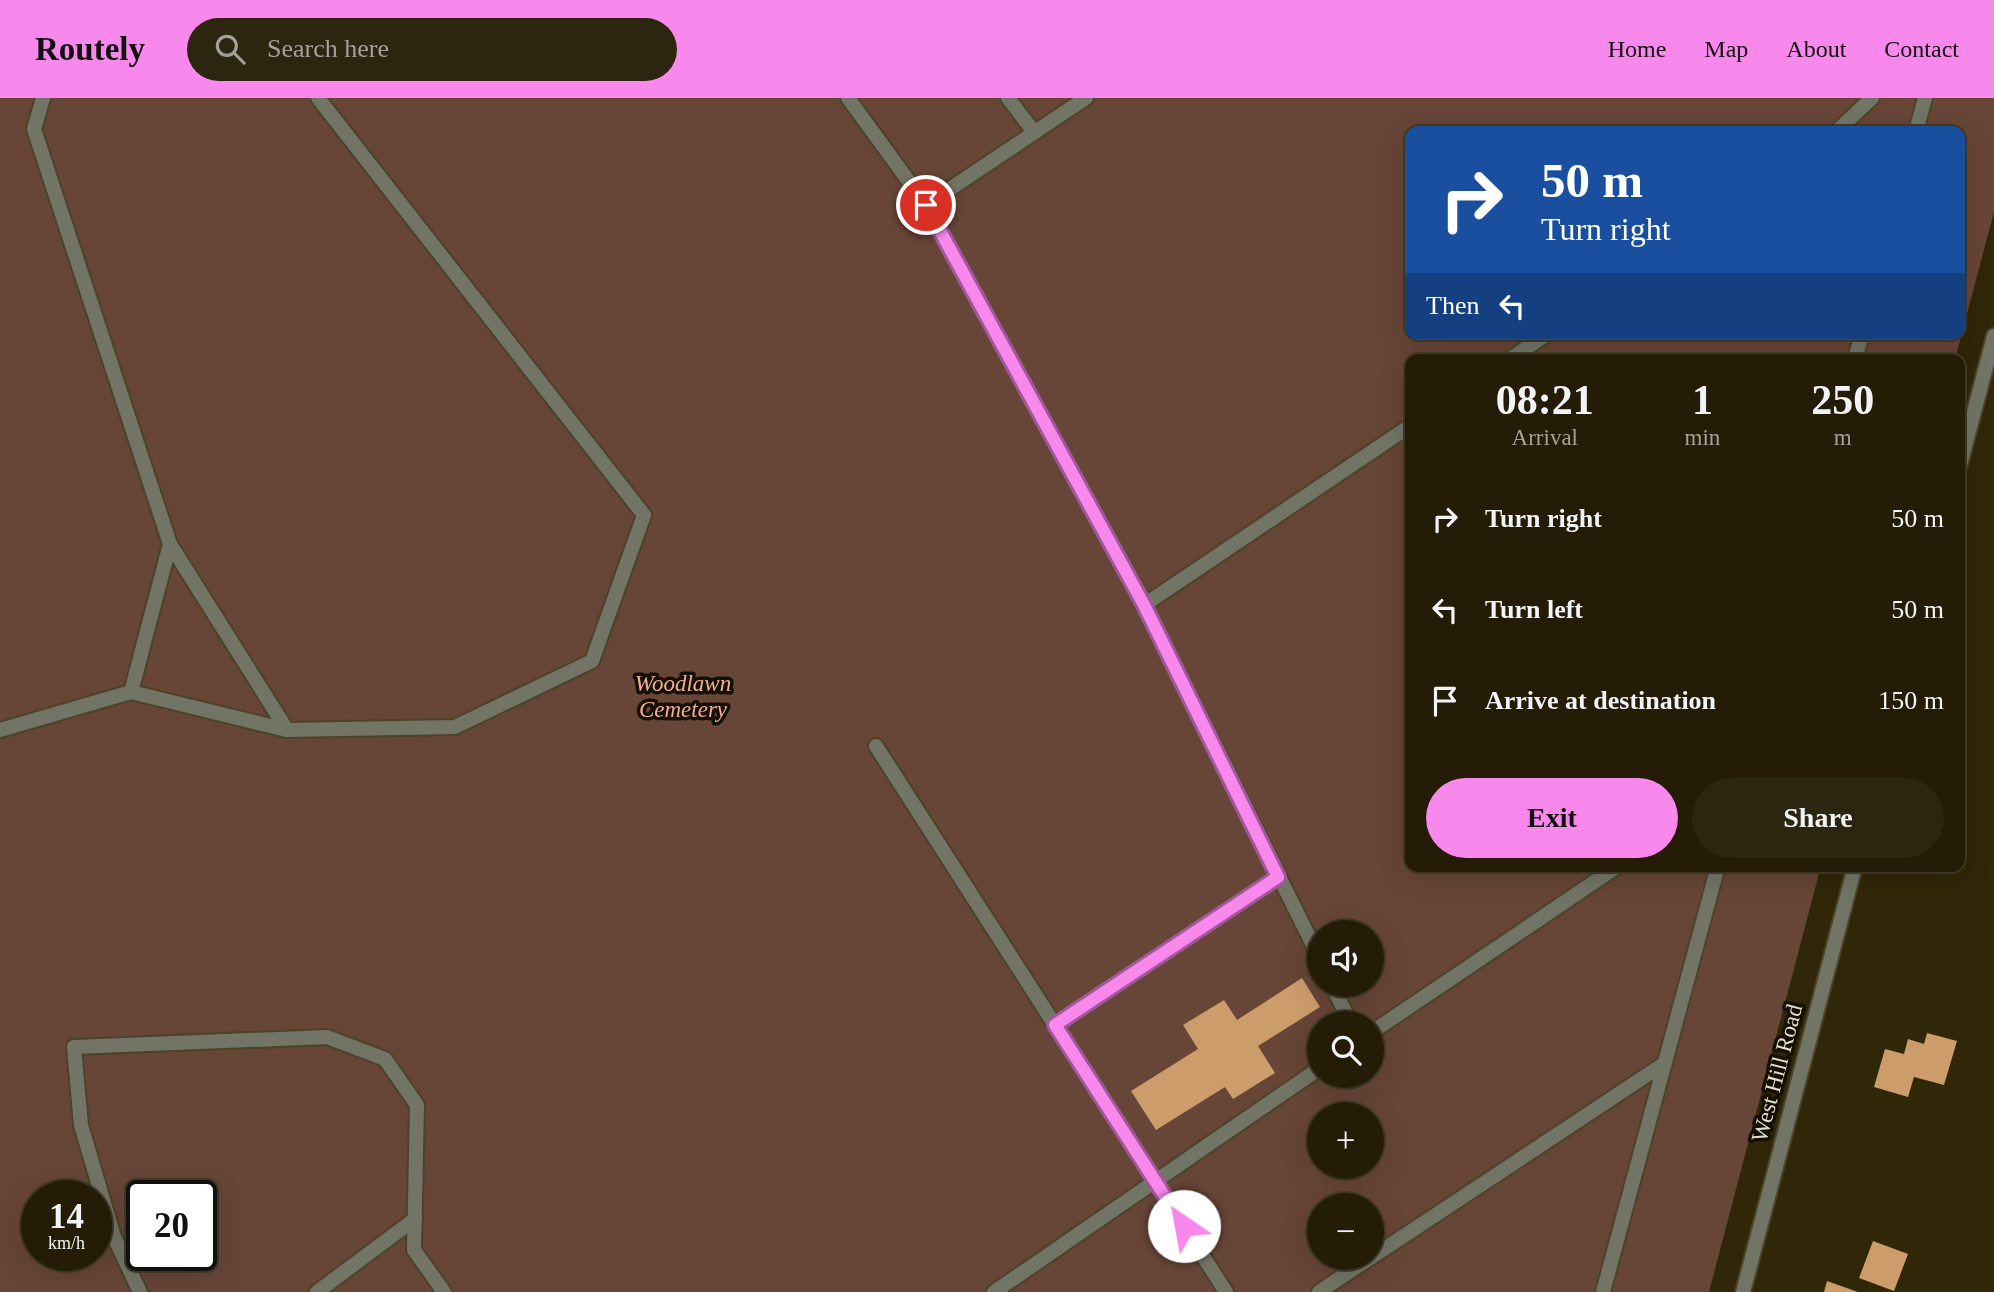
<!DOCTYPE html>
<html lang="en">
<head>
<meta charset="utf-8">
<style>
  :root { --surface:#241c06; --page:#2c2510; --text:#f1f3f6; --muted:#a3a19b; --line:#413a28; --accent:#f888eb }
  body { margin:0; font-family:"Times New Roman",serif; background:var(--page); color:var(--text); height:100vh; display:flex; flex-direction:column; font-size:26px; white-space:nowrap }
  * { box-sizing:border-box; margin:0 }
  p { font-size:23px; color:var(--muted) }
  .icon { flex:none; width:38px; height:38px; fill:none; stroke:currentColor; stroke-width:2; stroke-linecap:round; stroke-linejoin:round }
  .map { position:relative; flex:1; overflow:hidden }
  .panel { position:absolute; left:1405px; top:256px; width:560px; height:518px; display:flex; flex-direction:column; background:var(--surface); border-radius:14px; box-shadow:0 7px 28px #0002,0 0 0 2px var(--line) }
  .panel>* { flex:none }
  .guide { position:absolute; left:1405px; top:28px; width:560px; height:214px; border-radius:14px; box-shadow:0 7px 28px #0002,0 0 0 2px var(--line); background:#1a4fa0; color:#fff; overflow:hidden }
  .buttons { position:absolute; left:1307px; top:822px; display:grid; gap:14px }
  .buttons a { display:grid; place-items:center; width:77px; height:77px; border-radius:50%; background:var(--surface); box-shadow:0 7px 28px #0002,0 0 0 2px var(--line); font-size:35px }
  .speed { position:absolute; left:21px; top:1082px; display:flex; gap:14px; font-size:35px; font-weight:700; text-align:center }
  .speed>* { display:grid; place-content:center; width:91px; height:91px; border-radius:50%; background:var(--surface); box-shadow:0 7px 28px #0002,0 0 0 2px var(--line); line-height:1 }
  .speed small { font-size:18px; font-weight:400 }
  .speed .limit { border:4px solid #111; border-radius:10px; background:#fff; color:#111 }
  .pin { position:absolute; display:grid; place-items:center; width:60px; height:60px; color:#fff; margin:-30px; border:4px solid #fff; border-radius:50%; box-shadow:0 2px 7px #0007 }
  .me { position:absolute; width:77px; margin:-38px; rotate:327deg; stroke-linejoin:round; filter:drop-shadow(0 0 5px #0008) }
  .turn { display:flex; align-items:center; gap:24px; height:147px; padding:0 21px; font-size:32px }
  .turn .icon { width:91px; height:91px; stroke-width:2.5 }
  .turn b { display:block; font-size:49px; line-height:60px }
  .then { display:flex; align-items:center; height:66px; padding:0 21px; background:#0003; gap:14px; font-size:26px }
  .eta { display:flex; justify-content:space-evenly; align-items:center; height:119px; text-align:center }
  .eta b { font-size:42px; font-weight:800; line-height:49px }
  .action { display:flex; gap:14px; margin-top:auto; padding:14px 21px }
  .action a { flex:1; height:80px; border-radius:42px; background:var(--accent); color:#111; font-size:28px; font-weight:800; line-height:80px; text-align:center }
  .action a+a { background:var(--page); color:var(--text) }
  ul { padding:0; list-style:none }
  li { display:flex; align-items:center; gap:21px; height:91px; padding:0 21px }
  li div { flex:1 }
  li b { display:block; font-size:26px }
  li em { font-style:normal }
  header { display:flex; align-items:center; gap:42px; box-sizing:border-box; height:98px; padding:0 35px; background:var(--accent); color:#111 }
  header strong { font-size:33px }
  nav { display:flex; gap:38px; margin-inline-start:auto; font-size:24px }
  .search { width:490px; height:63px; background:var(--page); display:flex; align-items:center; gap:18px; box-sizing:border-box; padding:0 24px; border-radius:38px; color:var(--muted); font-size:26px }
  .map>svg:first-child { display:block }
  .green { fill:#674537; fill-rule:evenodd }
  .building { fill:#cc9c6b }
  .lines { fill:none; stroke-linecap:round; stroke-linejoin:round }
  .service-casing { stroke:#4d4328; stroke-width:18 }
  .minor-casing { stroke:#4d4328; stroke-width:18 }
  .service { stroke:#727466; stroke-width:14 }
  .minor { stroke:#727466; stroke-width:14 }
  .route-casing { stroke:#a15899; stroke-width:18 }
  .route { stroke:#f888eb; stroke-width:12 }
  .labels { text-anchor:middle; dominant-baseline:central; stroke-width:7; stroke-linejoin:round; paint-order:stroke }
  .park-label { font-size:23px; font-style:italic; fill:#f5ad90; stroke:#141005 }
  .street-label { font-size:23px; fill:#e4decd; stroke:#141005 }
</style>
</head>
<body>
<header>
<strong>Routely</strong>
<div class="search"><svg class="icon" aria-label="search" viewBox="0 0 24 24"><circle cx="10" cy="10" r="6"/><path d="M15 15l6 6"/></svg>Search here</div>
<nav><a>Home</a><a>Map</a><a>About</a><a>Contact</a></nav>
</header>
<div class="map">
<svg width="1994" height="1194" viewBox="0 0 1994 1194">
  <rect width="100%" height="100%" fill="#302608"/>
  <path class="green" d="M0 0H1994V114L1955 261H1410V768H1821L1709 1194H0ZM1410 33H1960V236H1410ZM1320 835H1372V887H1320ZM1320 926H1372V978H1320ZM1320 1017H1372V1069H1320ZM37 1097H96V1157H37ZM142 1097H201V1157H142ZM1320 1108H1372V1160H1320Z"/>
  <g class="building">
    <polygon points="1302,880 1320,909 1258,948 1275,975 1233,1001 1225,989 1156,1032 1131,993 1198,951 1183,927 1224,902 1237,922"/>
    <polygon points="1927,935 1957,943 1944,987 1914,979 1908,999 1874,989 1885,951 1904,956 1908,941 1924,946"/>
    <polygon points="1873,1143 1908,1156 1894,1193 1859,1180"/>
    <polygon points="1827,1183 1858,1194 1824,1194"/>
  </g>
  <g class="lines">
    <defs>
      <g id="service">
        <polyline points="848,0 926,107 1144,507"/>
        <polyline points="1008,0 1034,34"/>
        <polyline points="1837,33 1872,0"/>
        <polyline points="1916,33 1925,0"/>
        <polyline points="926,107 1086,0"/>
        <polyline points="1510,261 1547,236"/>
        <polyline points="1855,261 1862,236"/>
        <polyline points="170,446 287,632"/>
        <polyline points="131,594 287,632 455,629 592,563 644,417 318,0"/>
        <polyline points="0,632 131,594 170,446 34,31 43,0"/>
        <polyline points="876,648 1226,1194"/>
        <polyline points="1320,861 1144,507 1410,328"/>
        <polyline points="1332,887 1351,926"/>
        <polyline points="1055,927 1278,779"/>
        <polyline points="1372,934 1618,768"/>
        <polyline points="1372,1159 1665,965"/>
        <polyline points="140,1194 114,1139 81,1027 74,949 327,939 385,961 417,1007 414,1152 444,1194"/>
        <polyline points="317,1194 415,1121"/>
        <polyline points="994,1194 1320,970"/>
        <polyline points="1319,1194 1370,1160"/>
        <polyline points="1603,1194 1718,768"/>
      </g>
      <g id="minor">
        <polyline points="1960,367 1994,238"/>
        <polyline points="1743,1194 1855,768"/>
      </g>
    </defs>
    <use href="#service" class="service-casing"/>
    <use href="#minor" class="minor-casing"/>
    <use href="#service" class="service"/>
    <use href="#minor" class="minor"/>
  </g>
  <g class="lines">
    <defs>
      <polyline id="route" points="926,107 1144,507 1278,779 1055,927 1184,1128"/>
    </defs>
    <use href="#route" class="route-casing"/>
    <use href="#route" class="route"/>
  </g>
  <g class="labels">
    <g class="park-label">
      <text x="683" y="585">Woodlawn<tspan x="683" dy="26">Cemetery</tspan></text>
    </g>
    <g class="street-label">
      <text transform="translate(1777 975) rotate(-75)">West Hill Road</text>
    </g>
  </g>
</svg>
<div class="buttons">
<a><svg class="icon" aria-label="sound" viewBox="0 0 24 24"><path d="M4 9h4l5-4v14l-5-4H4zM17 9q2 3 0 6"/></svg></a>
<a><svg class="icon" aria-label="search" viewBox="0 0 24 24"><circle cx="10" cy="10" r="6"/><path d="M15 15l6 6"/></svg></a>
<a>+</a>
<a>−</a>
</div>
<div class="speed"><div>14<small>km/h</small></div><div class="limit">20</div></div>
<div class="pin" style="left:926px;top:107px;background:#d93025"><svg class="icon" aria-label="arrive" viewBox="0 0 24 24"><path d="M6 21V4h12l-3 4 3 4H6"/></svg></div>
<svg class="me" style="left:1184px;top:1128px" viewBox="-20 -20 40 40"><circle r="19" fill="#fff"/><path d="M0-13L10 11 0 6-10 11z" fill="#f888eb"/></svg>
<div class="guide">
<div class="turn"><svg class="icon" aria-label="right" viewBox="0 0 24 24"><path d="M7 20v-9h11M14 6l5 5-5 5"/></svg><div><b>50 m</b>Turn right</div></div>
<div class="then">Then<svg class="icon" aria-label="left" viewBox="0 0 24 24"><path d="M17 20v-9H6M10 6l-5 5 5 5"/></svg></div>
</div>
<section class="panel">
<div class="eta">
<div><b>08:21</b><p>Arrival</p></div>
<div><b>1</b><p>min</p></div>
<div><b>250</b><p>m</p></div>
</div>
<ul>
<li><svg class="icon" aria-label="right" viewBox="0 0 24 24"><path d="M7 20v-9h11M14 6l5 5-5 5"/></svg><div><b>Turn right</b></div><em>50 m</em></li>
<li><svg class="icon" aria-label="left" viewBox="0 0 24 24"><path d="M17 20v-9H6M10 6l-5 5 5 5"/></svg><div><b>Turn left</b></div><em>50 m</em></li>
<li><svg class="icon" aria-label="arrive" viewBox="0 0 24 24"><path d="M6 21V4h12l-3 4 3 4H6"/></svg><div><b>Arrive at destination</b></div><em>150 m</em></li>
</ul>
<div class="action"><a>Exit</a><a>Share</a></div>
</section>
</div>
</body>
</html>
